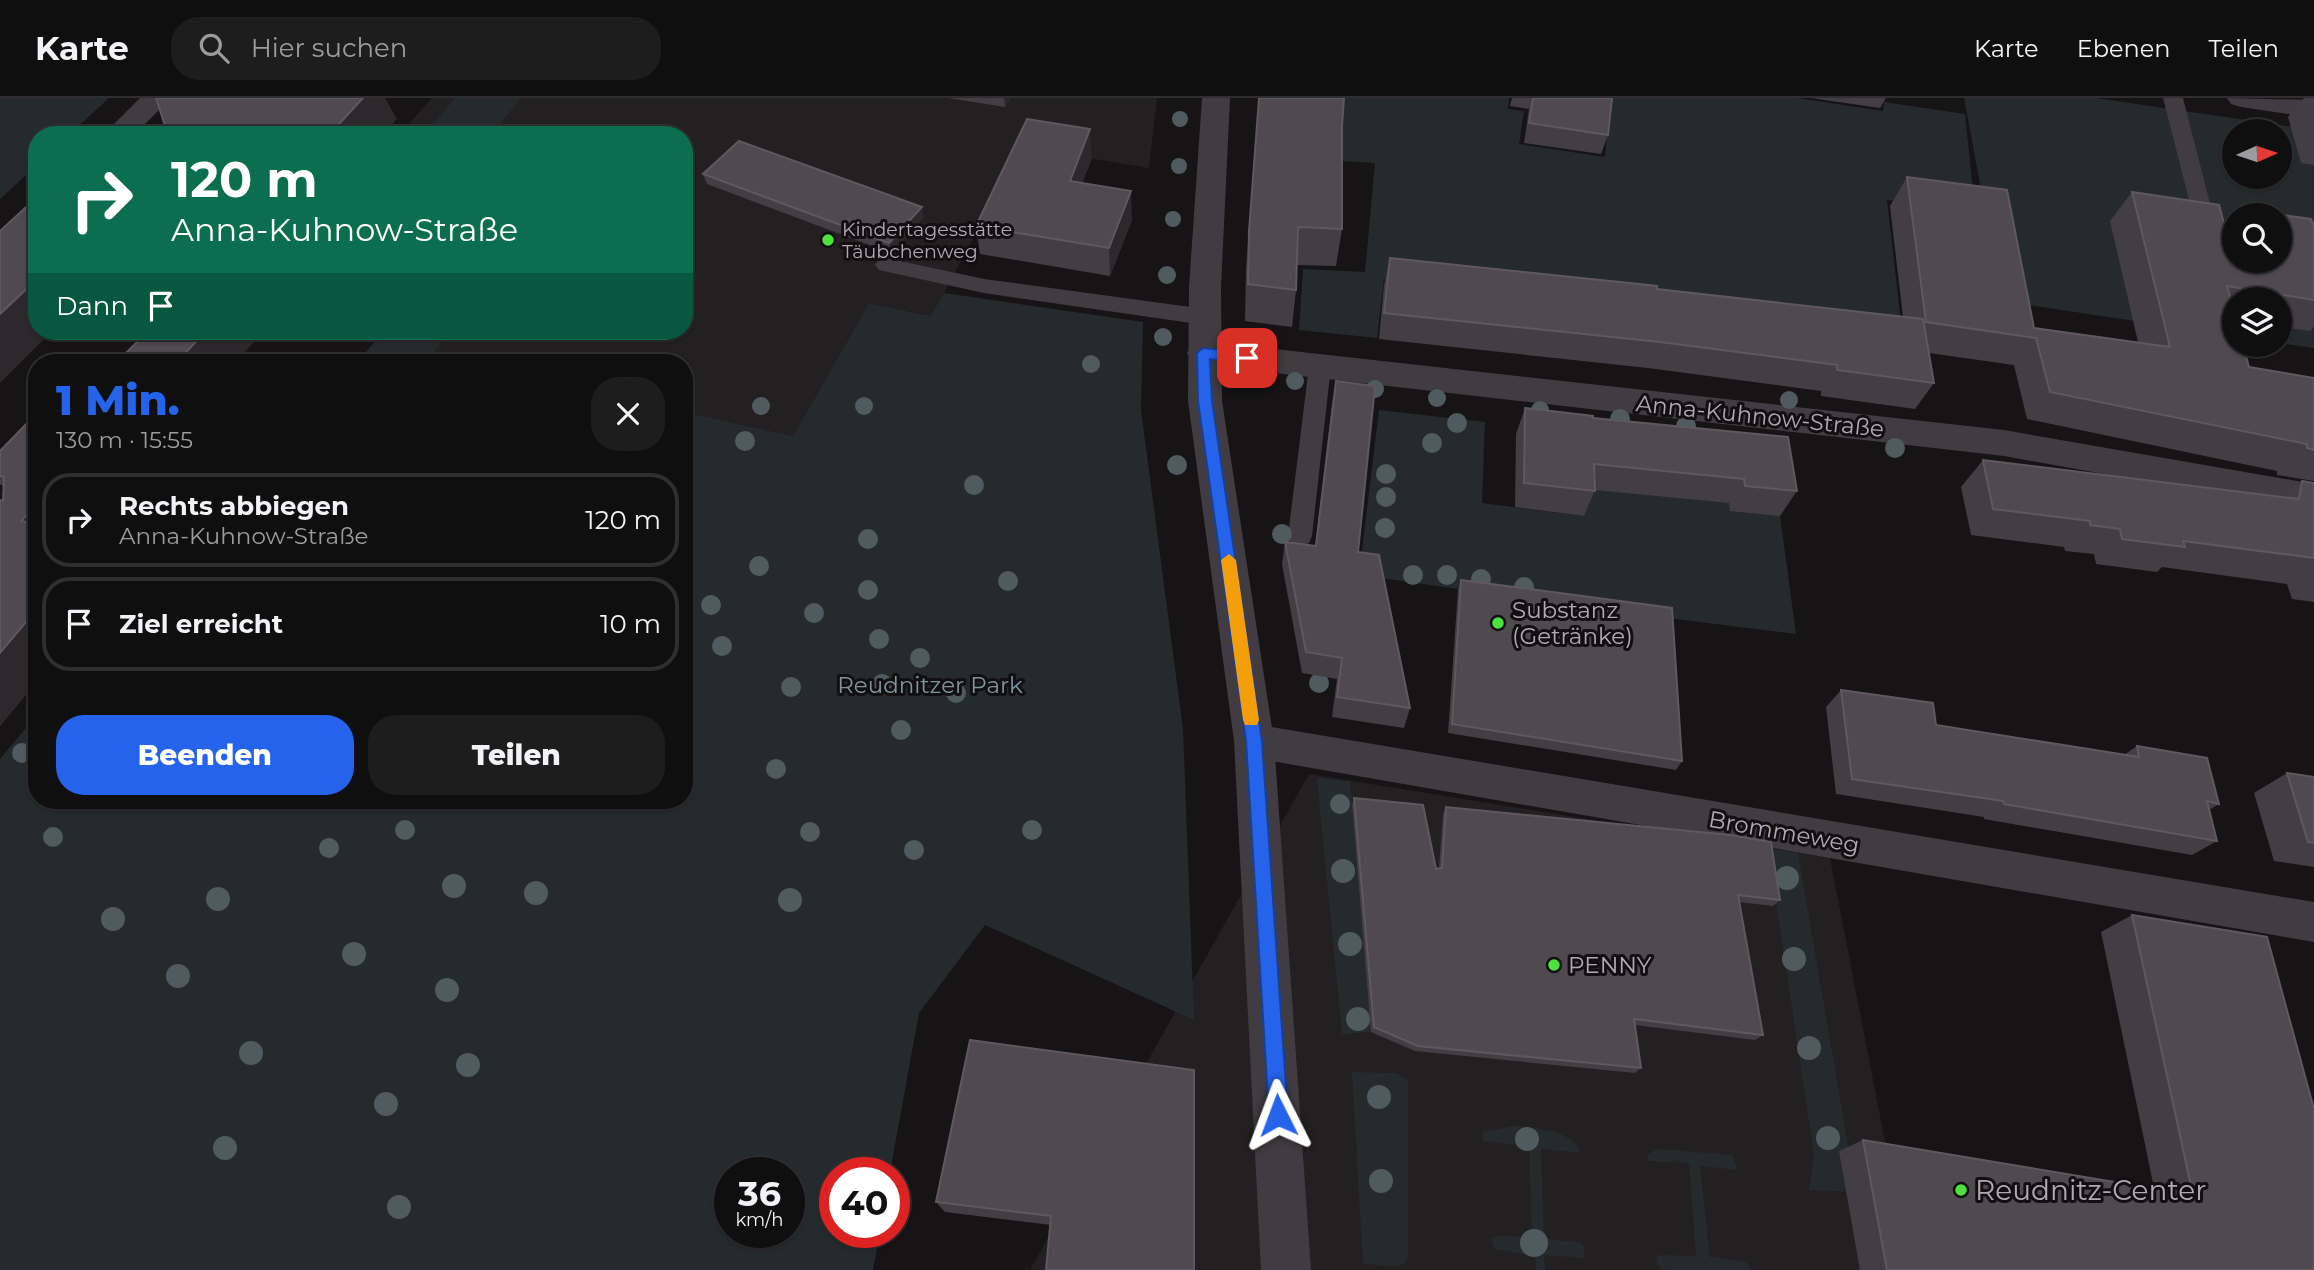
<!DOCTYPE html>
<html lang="de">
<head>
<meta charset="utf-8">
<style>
  :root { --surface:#100f10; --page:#1e1d1e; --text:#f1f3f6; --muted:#9c9c9f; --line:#302f30; --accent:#2563eb }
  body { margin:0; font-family:Montserrat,sans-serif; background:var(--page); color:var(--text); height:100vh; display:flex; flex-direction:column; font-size:26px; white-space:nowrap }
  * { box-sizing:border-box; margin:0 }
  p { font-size:23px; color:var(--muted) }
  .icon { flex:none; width:38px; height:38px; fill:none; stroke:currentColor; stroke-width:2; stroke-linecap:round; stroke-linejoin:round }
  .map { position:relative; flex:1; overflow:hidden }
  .side { position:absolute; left:28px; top:256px; width:665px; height:455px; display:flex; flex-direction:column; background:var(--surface); border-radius:28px; box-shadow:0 2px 5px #0004,0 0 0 2px var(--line) }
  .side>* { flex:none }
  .banner { position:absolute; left:28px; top:28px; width:665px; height:214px; border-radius:28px; box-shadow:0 2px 5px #0004,0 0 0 2px var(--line); background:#0b6e4f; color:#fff; overflow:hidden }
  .needle { width:46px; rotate:87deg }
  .fabs { position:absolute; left:2222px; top:21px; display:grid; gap:14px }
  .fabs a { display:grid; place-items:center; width:70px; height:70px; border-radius:50%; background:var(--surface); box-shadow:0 2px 5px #0004,0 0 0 2px var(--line); font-size:35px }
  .speed { position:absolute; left:714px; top:1059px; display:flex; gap:14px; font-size:35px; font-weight:700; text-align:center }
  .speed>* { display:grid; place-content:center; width:91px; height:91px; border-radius:50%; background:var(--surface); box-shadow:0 2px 5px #0004,0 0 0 2px var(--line); line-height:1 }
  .speed small { font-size:18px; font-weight:400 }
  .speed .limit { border:10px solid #d22; background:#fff; color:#111 }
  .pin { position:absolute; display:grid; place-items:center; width:60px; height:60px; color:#fff; margin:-30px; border-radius:14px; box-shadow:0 4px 10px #0006 }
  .me { position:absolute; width:77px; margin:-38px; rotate:357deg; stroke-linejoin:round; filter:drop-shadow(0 0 5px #0008) }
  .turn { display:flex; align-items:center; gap:24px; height:147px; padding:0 28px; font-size:32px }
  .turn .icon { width:91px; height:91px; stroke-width:2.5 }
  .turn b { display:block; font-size:49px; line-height:60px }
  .then { display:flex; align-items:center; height:66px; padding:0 28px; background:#0003; gap:14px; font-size:26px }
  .round { display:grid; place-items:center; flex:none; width:74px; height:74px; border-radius:28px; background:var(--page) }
  .headline { display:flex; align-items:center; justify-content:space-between; height:119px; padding:0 28px }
  h1 { font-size:42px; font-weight:800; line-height:52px; color:var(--accent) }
  .action { display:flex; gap:14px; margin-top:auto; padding:14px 28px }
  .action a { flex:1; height:80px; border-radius:28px; background:var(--accent); color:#fff; font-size:28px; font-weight:800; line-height:80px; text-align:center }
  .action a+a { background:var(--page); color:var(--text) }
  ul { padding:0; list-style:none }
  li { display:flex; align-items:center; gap:21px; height:94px; margin:0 14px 10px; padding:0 14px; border:4px solid var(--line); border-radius:28px }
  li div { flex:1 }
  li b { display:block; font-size:26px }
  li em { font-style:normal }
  header { display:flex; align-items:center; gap:42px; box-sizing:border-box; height:98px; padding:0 35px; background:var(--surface); border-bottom:2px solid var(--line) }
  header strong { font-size:33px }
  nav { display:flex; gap:38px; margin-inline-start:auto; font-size:24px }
  .search { width:490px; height:63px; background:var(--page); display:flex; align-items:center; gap:18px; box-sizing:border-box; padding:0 24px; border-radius:28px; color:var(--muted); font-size:26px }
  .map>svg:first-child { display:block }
  .built { fill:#232022 }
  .green { fill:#252a2d; fill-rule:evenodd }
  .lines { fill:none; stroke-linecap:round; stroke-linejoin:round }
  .service { fill:#413c41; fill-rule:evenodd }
  .minor { fill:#413c41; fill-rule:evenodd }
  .tertiary { fill:#413c41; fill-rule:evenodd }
  .tree { fill:#505b60 }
  .wall { fill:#433e43 }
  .shaded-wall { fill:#2c282b }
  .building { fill:#50494f; stroke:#5f585f; stroke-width:2 }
  .route { fill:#2563eb; stroke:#184099; stroke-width:2 }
  .slow { fill:#f59e0b }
  .poi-dot { fill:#4ce33f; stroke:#110f10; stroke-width:2.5 }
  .labels { text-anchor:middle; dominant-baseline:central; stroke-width:6; stroke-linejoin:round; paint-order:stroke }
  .far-poi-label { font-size:19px; fill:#b4a7b5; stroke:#110f10; text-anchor:start }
  .street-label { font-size:23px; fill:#b4a7b5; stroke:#110f10 }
  .poi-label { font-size:23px; fill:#b4a7b5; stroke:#110f10; text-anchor:start }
  .park-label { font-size:23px; fill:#7f959e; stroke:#110f10 }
  .near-poi-label { font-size:28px; fill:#b4a7b5; stroke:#110f10; text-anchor:start }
</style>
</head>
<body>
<header>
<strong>Karte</strong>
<div class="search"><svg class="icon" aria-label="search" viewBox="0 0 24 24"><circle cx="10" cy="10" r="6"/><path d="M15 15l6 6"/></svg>Hier suchen</div>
<nav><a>Karte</a><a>Ebenen</a><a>Teilen</a></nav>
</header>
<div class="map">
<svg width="2314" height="1172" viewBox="0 0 2314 1172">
  <rect width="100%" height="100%" fill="#161415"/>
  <g class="built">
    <polygon points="432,0 1157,0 1149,70 1016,48 1000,89 932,218 869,205 793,338 684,314 684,264 465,264 431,257 450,233 684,233 684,37 399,37"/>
    <polygon points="1309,676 1830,760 1886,1049 2314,1130 2314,1172 1030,1172"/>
  </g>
  <g class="green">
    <polygon points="0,0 109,0 69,37 37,37 37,67 0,101"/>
    <polygon points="455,0 521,0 491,37 424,37"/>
    <polygon points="1343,0 1509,0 1508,11 1524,13 1519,46 1605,59 1611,0 1797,0 1883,13 1884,4 1965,16 1975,112 1887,102 1903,242 1559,199 1384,181 1377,240 1299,232 1303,171 1365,174 1375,65 1342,63"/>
    <path d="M1964 0H2096L2314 32V250L2280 245V201H2235V238L2002 203ZM2235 33H2280V79H2235ZM2235 117H2280V163H2235Z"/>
    <path d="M944 195 1143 224 1141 312 1183 631 1194 922 985 827 919 915 890 1074H835V1134H880L873 1172H0V661L37 617V702H684V314L793 338 869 205 931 218ZM730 1074H789V1134H730Z"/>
    <polygon points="384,233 450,233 432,257 465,264 357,264"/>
    <polygon points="1379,312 1485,324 1482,405 1583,418 1582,344 1729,405 1780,418 1796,536 1643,517 1359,477"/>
    <polygon points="1317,680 1350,683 1371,934 1342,936"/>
    <polygon points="1768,750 1798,755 1856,1094 1809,1092 1814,1057"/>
    <polygon points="1352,974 1396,975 1408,982 1408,1159 1405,1165 1397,1168 1363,1166"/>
    <path d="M1512 1028C1535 1031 1565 1029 1579 1051L1578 1055 1541 1051 1544 1140 1581 1145 1585 1151 1582 1160 1544 1157 1545 1172H1536L1535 1158 1495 1151 1491 1141 1496 1138 1532 1139 1529 1048 1483 1043V1034Z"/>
    <polygon points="1657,1051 1732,1057 1738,1072 1700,1068 1710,1159 1746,1164 1752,1172 1672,1172 1661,1171 1657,1166 1656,1159 1661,1157 1696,1158 1689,1065 1648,1063 1648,1056"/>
  </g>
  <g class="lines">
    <g class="service">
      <polygon points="2163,0 2183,0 2218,137 2215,142 2201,142 2198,137"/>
      <polygon points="886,160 984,181 1205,211 1213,214 1216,219 1213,224 1205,227 984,195 879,172 875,167 879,162"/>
      <polygon points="1320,260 1328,262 1331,268 1312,438 1309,445 1300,448 1291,445 1288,438 1309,268 1312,262"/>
    </g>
    <g class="minor">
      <polygon points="140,0 171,0 134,37 103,37"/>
      <polygon points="2227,0 2314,2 2314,20 2241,9 2231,6"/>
      <polygon points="1203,243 2004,332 2314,386 2314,414 2004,358 1203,267 1192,263 1187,255 1192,247"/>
      <polygon points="1254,626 2314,804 2314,844 1254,660 1240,655 1234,643 1240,631"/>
    </g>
    <polygon class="tertiary" points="1202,0 1230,0 1221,189 1222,303 1274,643 1311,1172 1261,1172 1234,643 1188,303 1189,189"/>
  </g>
  <g class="tree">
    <circle cx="1180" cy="21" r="8"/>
    <circle cx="1179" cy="68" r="8"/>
    <circle cx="1173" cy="121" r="8"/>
    <circle cx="1167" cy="177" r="9"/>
    <circle cx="1163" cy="239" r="9"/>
    <circle cx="1091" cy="266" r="9"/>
    <circle cx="1295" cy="283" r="9"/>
    <circle cx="1375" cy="291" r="9"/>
    <circle cx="1437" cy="300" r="9"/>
    <circle cx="1789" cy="302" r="9"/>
    <circle cx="761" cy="308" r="9"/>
    <circle cx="864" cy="308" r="9"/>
    <circle cx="1540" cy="312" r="9"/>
    <circle cx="1620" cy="321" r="10"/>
    <circle cx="1457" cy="325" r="10"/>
    <circle cx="1686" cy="328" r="10"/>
    <circle cx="745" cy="343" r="10"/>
    <circle cx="1432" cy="345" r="10"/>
    <circle cx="1895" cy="350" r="10"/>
    <circle cx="1177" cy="367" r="10"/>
    <circle cx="1386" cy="376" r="10"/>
    <circle cx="974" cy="387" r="10"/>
    <circle cx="1386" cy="399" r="10"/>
    <circle cx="1385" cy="430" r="10"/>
    <circle cx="1282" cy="436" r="10"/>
    <circle cx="868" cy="441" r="10"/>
    <circle cx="759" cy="468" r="10"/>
    <circle cx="1413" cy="477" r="10"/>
    <circle cx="1447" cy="477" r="10"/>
    <circle cx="1481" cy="481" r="10"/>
    <circle cx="1008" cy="483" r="10"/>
    <circle cx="1524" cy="489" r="10"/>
    <circle cx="868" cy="492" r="10"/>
    <circle cx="711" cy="507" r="10"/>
    <circle cx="814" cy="515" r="10"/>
    <circle cx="879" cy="541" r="10"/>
    <circle cx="722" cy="548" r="10"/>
    <circle cx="920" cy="560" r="10"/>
    <circle cx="1319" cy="585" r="10"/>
    <circle cx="882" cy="586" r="10"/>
    <circle cx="791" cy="589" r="10"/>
    <circle cx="956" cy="595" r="10"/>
    <circle cx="901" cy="632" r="10"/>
    <circle cx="22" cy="655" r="10"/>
    <circle cx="776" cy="671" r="10"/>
    <circle cx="1340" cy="706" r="10"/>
    <circle cx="405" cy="732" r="10"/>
    <circle cx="1032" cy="732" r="10"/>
    <circle cx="810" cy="734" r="10"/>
    <circle cx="53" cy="739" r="10"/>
    <circle cx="329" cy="750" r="10"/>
    <circle cx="914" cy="752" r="10"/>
    <circle cx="1343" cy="773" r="12"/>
    <circle cx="1787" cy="780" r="12"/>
    <circle cx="454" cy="788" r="12"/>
    <circle cx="536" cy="795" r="12"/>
    <circle cx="218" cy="801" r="12"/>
    <circle cx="790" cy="802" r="12"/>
    <circle cx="113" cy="821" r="12"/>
    <circle cx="1350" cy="846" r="12"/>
    <circle cx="354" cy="856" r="12"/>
    <circle cx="1794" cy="861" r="12"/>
    <circle cx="178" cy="878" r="12"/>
    <circle cx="447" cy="892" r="12"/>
    <circle cx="1358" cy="921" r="12"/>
    <circle cx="1809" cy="950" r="12"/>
    <circle cx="251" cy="955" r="12"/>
    <circle cx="468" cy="967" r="12"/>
    <circle cx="1379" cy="999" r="12"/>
    <circle cx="386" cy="1006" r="12"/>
    <circle cx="1828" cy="1040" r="12"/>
    <circle cx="1527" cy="1041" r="12"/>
    <circle cx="225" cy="1050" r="12"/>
    <circle cx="1381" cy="1083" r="12"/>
    <circle cx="399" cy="1109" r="12"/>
    <circle cx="1534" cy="1145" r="14"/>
  </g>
  <g class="wall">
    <polygon points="948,0 1010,0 1005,9"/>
    <polygon points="1259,0 1342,28 1342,131 1336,168 1297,167 1296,192 1292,229 1245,223 1246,171"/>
    <polygon points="1512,0 1612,0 1608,37 1601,56 1524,45 1529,11 1510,8"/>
    <polygon points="1811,0 1886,0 1880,10"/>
    <polygon points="2304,0 2314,0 2314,67 2301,65 2288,19"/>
    <polygon points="1092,60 1082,85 1132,122 1110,178 980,156 976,128"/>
    <polygon points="703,76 924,119 891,155 707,86"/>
    <polygon points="1907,79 2007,92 2034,230 2138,244 2110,123 2132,94 2219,107 2226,136 2235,126 2235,163 2280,163 2280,117 2243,117 2248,112 2311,121 2314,129 2314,229 2310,233 2280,229 2280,201 2235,201 2235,247 2243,247 2249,269 2314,280 2314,383 2277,377 2277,373 2027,321 2014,267 1929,255 1934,285 1915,311 1821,298 1821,293 1648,270 1379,241 1384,187 1390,160 1657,188 1657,191 1903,219 1890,108"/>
    <polygon points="1336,283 1358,454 1410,610 1404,630 1332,619 1337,581 1302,575 1282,466 1285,444 1315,448 1332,307"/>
    <polygon points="1525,310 1593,320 1797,393 1780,418 1730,413 1729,405 1595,392 1584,418 1515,409 1516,336"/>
    <polygon points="37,315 37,583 0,628 4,389 0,386 0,353"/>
    <polygon points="1983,362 2283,399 2302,383 2314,385 2314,504 2292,501 2287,486 2162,469 2157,474 2096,466 2094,456 2065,453 2064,449 1971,437 1961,389"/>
    <polygon points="1461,482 1682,663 1676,672 1448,635 1458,492"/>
    <polygon points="1841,592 1936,627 2124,657 2137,648 2219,706 2209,712 2217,743 2192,757 1984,721 1984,719 1836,696 1826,609"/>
    <polygon points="2287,675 2314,679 2314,769 2274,763 2254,695"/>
    <polygon points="1354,700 1436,771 1439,770 1443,716 1446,709 1780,802 1773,808 1739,804 1763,937 1755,942 1635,927 1641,970 1635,975 1415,953 1371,934 1352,707"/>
    <polygon points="2132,817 2314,1172 1860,1172 1839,1053 1863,1042 2154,1090 2101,834"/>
    <polygon points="1194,972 1051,1127 945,1114 936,1104"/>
  </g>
  <g class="shaded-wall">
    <polygon points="363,0 385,0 397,21 383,37 329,37"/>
    <polygon points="1004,0 1010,0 1005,9"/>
    <polygon points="1090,31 1092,60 1072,112 1070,83"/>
    <polygon points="1131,93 1132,122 1110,178 1109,150"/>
    <polygon points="922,109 924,119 891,155 889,145"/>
    <polygon points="37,181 37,233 52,233 0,285 0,216"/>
    <polygon points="206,233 264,233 236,264 177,264"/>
    <polygon points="37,406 37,436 21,423"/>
    <polygon points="37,511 37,583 0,628 0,555"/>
  </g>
  <g class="building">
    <polygon points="156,0 363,0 329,37 168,37"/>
    <polygon points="1259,0 1344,0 1342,28 1342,131 1298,129 1296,192 1248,186 1249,133"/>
    <polygon points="1533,0 1612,0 1608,37 1529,25"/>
    <polygon points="1027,21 1090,31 1070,83 1131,93 1109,150 976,128"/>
    <polygon points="739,43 922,109 889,145 703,76"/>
    <polygon points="1907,79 2007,92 2034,230 2170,249 2132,94 2219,107 2230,148 2235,154 2235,163 2280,163 2280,117 2249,117 2248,112 2311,121 2314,129 2314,202 2227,188 2235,217 2235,247 2243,247 2249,269 2314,280 2314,352 2307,350 2307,346 2050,294 2036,240 1926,224"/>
    <polygon points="37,99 37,181 0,216 0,133"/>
    <polygon points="1390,160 1657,188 1657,191 1923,221 1934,285 1837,272 1837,267 1660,244 1384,215"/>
    <polygon points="148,233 206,233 177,264 117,264"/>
    <polygon points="1336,283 1375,288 1358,454 1379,457 1410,610 1337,599 1342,560 1306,554 1285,444 1316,448"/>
    <polygon points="1525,310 1593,318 1593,320 1788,339 1797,393 1745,388 1744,381 1594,366 1595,393 1524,385"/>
    <polygon points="37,315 37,406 21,423 37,426 37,511 0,555 0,402 3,403 4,379 0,378 0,353"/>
    <polygon points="1983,362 2299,401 2302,383 2314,385 2314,460 2183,443 2185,449 2122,441 2120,431 2090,427 2090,423 1993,411"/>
    <polygon points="1461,482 1672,510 1682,663 1452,626"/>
    <polygon points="1841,592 1933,605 1936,627 2139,659 2137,648 2207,660 2219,706 2207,703 2217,743 2004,706 2003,703 1852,681"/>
    <polygon points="2287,675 2314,679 2314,745 2308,744"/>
    <polygon points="1354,700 1423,707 1436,771 1442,770 1446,709 1730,737 1771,744 1780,802 1738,797 1763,937 1634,921 1641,970 1418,948 1374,929"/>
    <polygon points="2132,817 2267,839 2314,1011 2314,1172 1887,1172 1863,1042 2193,1097"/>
    <polygon points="970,942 1194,972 1194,1172 1046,1172 1051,1118 936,1104"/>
  </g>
  <polygon class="route" points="1203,250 1247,255 1254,260 1247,265 1210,261 1212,303 1262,643 1288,1017 1285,1023 1278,1026 1272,1023 1269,1017 1246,643 1198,303 1197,255"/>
  <polygon class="slow" points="1229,456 1236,462 1259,622 1257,627 1245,627 1243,622 1221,462"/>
  <g class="poi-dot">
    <circle cx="828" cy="142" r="7"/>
    <circle cx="1498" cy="525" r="7"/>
    <circle cx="1554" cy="867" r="7"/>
    <circle cx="1961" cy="1092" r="7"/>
  </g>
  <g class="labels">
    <g class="far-poi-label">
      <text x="842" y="131">Kindertagesstätte<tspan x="842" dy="22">Täubchenweg</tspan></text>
    </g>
    <g class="street-label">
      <text transform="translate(1760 318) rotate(6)">Anna-Kuhnow-Straße</text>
      <text transform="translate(1784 734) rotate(10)">Brommeweg</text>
    </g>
    <g class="poi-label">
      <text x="1512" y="512">Substanz<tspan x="1512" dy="26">(Getränke)</tspan></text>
      <text x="1568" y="867">PENNY</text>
    </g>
    <g class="park-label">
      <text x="930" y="587">Reudnitzer Park</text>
    </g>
    <g class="near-poi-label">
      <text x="1975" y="1092">Reudnitz-Center</text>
    </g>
  </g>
</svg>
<div class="fabs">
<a><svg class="needle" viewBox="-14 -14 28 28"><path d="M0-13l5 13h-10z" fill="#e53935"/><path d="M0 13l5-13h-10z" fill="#9c9c9f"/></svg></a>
<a><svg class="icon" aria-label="search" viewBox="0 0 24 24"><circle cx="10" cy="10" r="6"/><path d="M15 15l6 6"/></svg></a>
<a><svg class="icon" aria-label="layers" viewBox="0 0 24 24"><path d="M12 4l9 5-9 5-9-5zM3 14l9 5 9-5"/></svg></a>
</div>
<div class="speed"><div>36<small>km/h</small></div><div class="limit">40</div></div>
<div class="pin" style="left:1247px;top:260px;background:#d93025"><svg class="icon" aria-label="arrive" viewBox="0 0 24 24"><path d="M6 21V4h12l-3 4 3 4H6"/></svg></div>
<svg class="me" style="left:1278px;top:1017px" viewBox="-20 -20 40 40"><path d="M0-17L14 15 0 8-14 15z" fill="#2563eb" stroke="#fff" stroke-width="4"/></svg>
<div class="banner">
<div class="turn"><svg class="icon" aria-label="right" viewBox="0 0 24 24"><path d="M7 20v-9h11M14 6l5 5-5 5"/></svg><div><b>120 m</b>Anna-Kuhnow-Straße</div></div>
<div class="then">Dann<svg class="icon" aria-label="arrive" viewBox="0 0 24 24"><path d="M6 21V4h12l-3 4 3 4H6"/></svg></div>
</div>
<section class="side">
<div class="headline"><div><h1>1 Min.</h1><p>130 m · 15:55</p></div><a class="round"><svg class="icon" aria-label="close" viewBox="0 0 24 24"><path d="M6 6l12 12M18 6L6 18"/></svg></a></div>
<ul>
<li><svg class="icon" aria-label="right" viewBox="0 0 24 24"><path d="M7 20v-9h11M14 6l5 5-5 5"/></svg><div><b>Rechts abbiegen</b><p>Anna-Kuhnow-Straße</p></div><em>120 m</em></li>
<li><svg class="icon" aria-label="arrive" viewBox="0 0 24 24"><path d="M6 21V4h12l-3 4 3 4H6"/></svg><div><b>Ziel erreicht</b></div><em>10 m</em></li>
</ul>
<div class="action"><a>Beenden</a><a>Teilen</a></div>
</section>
</div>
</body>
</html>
